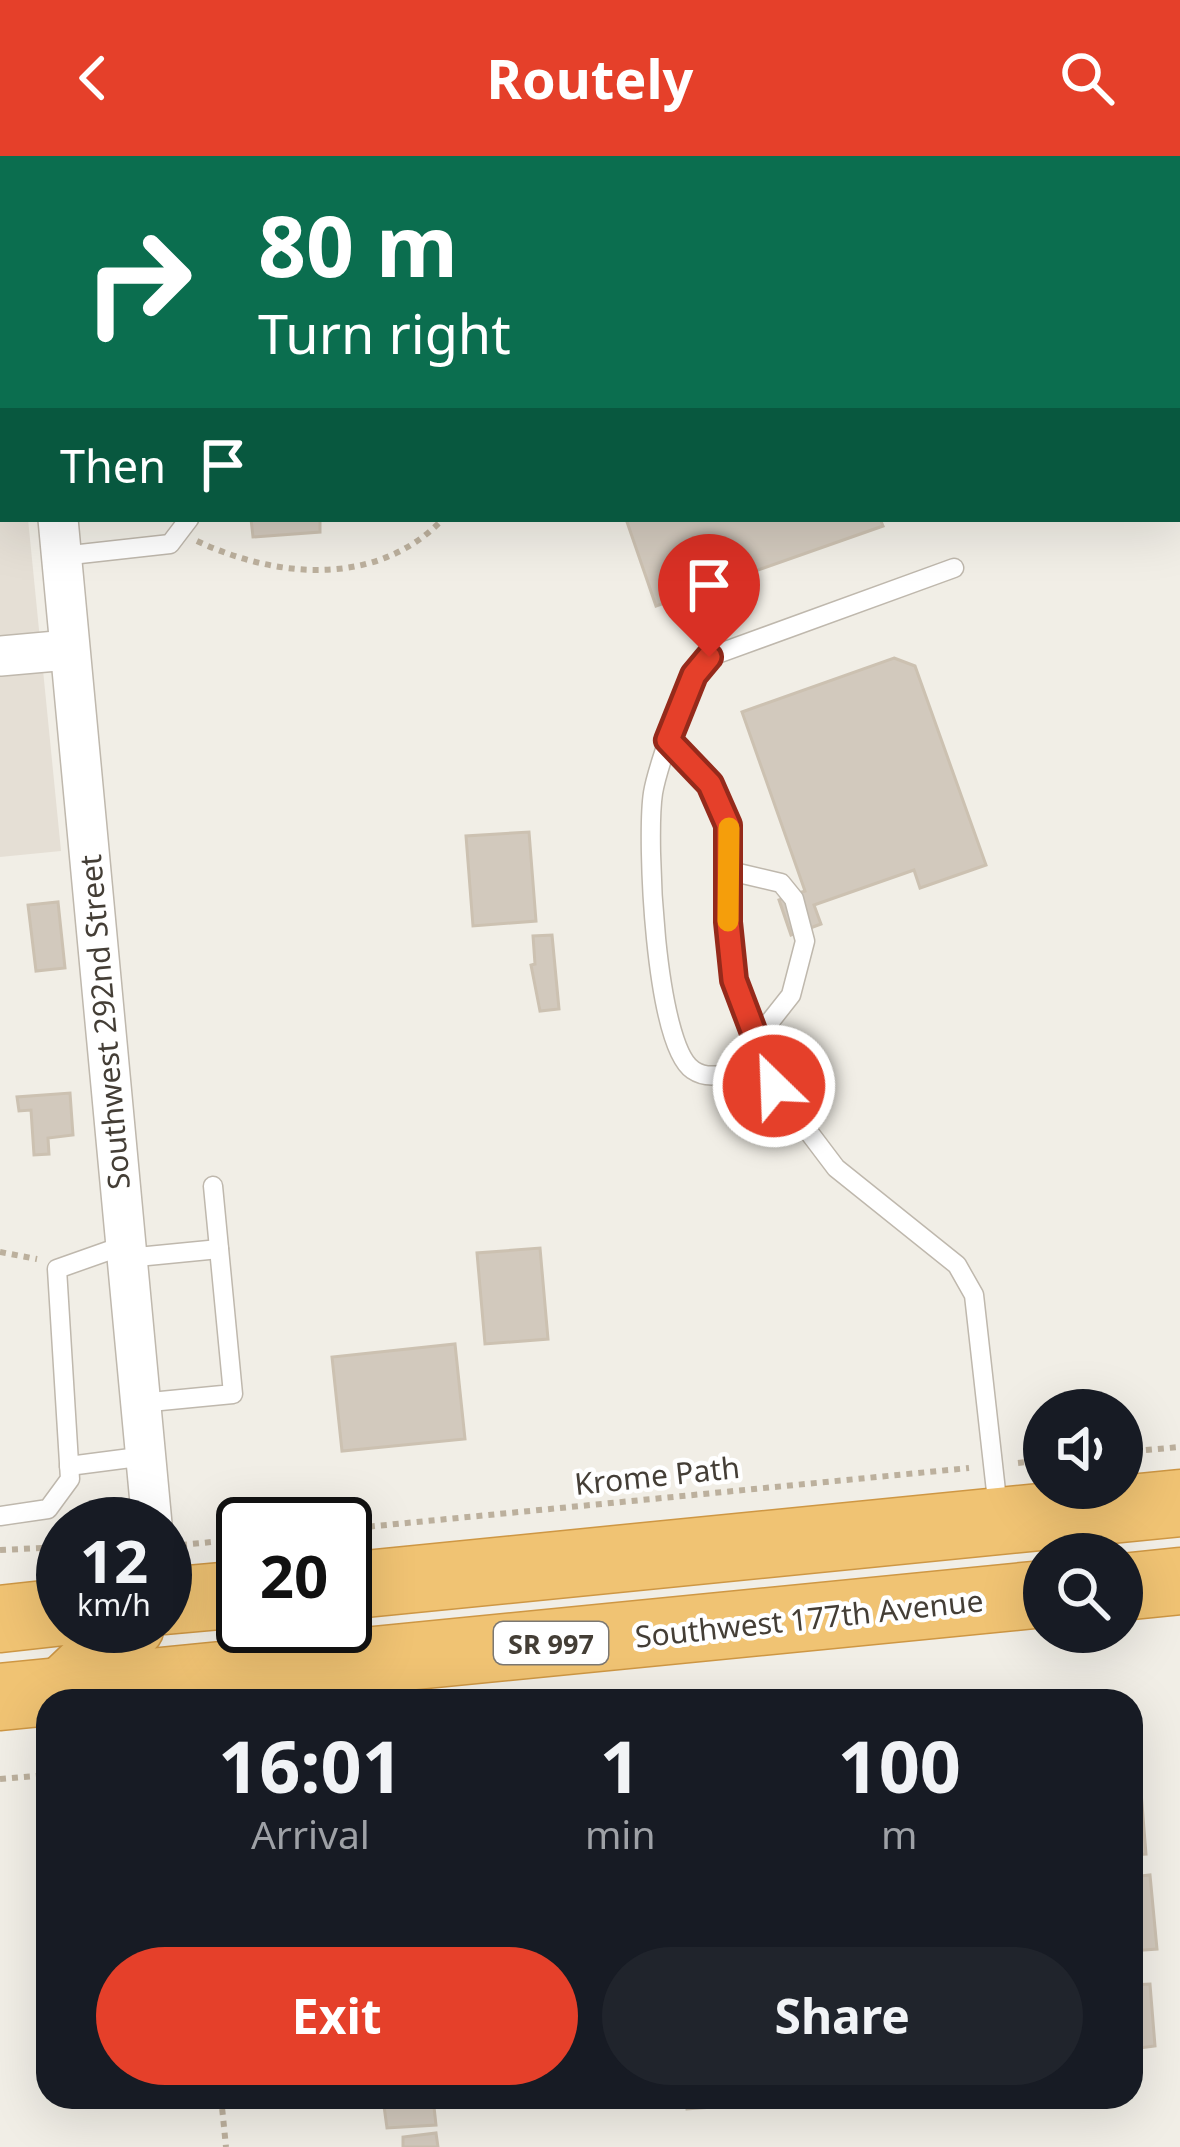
<!DOCTYPE html>
<html lang="en">
<head>
<meta charset="utf-8">
<style>
  :root { --surface:#171b24; --page:#20242c; --text:#f1f3f6; --muted:#9ea1a6; --accent:#e5402a }
  body { margin:0; font-family:"Noto Sans",sans-serif; background:var(--page); color:var(--text); height:100vh; display:flex; flex-direction:column; font-size:45px; white-space:nowrap }
  * { box-sizing:border-box; margin:0 }
  p { font-size:39px; color:var(--muted) }
  .icon { flex:none; width:66px; height:66px; fill:none; stroke:currentColor; stroke-width:2; stroke-linecap:round; stroke-linejoin:round }
  .map { position:relative; flex:1; overflow:hidden }
  .panel { position:absolute; left:36px; top:1533px; width:1107px; height:420px; display:flex; flex-direction:column; background:var(--surface); border-radius:36px; box-shadow:0 12px 48px #0002 }
  .panel>* { flex:none }
  .top-card { position:absolute; left:0px; top:0px; width:1182px; height:366px; box-shadow:0 12px 48px #0002; background:#0b6e4f; color:#fff; overflow:hidden }
  .controls { position:absolute; left:1023px; top:1233px; display:grid; gap:24px }
  .controls a { display:grid; place-items:center; width:120px; height:120px; border-radius:50%; background:var(--surface); box-shadow:0 12px 48px #0002; font-size:60px }
  .speed { position:absolute; left:36px; top:1341px; display:flex; gap:24px; font-size:60px; font-weight:700; text-align:center }
  .speed>* { display:grid; place-content:center; width:156px; height:156px; border-radius:50%; background:var(--surface); box-shadow:0 12px 48px #0002; line-height:1 }
  .speed small { font-size:30px; font-weight:400 }
  .speed .limit { border:6px solid #111; border-radius:18px; background:#fff; color:#111 }
  .pin { position:absolute; display:grid; place-items:center; width:102px; height:102px; color:#fff; margin:-123px -51px; border-radius:50% 50% 50% 0; rotate:-45deg; box-shadow:0 0 12px #0007 }
  .pin .icon { rotate:45deg }
  .me { position:absolute; width:132px; margin:-66px; rotate:336deg; stroke-linejoin:round; filter:drop-shadow(0 0 9px #0008) }
  .turn { display:flex; align-items:center; gap:42px; height:252px; padding:0 60px; font-size:54px }
  .turn .icon { width:156px; height:156px; stroke-width:2.5 }
  .turn b { display:block; font-size:84px; line-height:102px }
  .then { display:flex; align-items:center; height:114px; padding:0 60px; background:#0003; gap:24px; font-size:45px }
  .eta { display:flex; justify-content:space-evenly; align-items:center; height:204px; text-align:center }
  .eta b { font-size:72px; font-weight:700; line-height:84px }
  .primary-button { display:flex; gap:24px; margin-top:auto; padding:24px 60px }
  .primary-button a { flex:1; height:138px; border-radius:72px; background:var(--accent); color:#fff; font-size:48px; font-weight:700; line-height:138px; text-align:center }
  .primary-button a+a { background:var(--page); color:var(--text) }
  header { display:flex; justify-content:space-between; align-items:center; height:156px; padding:0 60px; background:var(--accent); color:#fff; font-size:54px; font-weight:700 }
  .map>svg:first-child { display:block }
  .residential { fill:#e5dfd5 }
  .building { fill:#d2c9bd; stroke:#ccc1b1; stroke-width:3 }
  .lines { fill:none; stroke-linecap:round; stroke-linejoin:round }
  .lane-casing { stroke:#bfb8ad; stroke-width:21 }
  .street-casing { stroke:#bfb8ad; stroke-width:42 }
  .highway-casing { stroke:#ce9744; stroke-width:69 }
  .path { stroke:#bcb09d; stroke-width:6; stroke-dasharray:6 6; stroke-linecap:butt }
  .lane { stroke:#fff; stroke-width:18 }
  .street { stroke:#fff; stroke-width:39 }
  .highway { stroke:#f0c373; stroke-width:66 }
  .route-casing { stroke:#952a1b; stroke-width:30 }
  .route { stroke:#e5402a; stroke-width:21 }
  .slow { stroke:#f59e0b; stroke-width:21 }
  .labels { text-anchor:middle; dominant-baseline:central; stroke-width:9; stroke-linejoin:round; paint-order:stroke }
  .shield { fill:#fff; stroke:#7c7872; stroke-width:3 }
  .shield-label { font-size:27px; font-weight:bold; fill:#443e36 }
  .street-label { font-size:30px; fill:#443e36; stroke:#fff }
</style>
</head>
<body>
<header><svg class="icon" aria-label="back" viewBox="0 0 24 24"><path d="M15 5l-7 7 7 7"/></svg>Routely<svg class="icon" aria-label="search" viewBox="0 0 24 24"><circle cx="10" cy="10" r="6"/><path d="M15 15l6 6"/></svg></header>
<div class="map">
<svg width="1180" height="1991" viewBox="0 0 1180 1991">
  <rect width="100%" height="100%" fill="#f1eee6"/>
  <polygon class="residential" points="0,78 3,363 28,363 61,695 0,701"/>
  <g class="building">
    <polygon points="251,363 320,363 320,376 253,381"/>
    <polygon points="626,363 880,363 883,370 656,450"/>
    <polygon points="894,502 915,510 986,709 920,732 914,714 814,749 821,768 791,779 779,744 805,735 742,556"/>
    <polygon points="529,676 536,765 473,770 466,680"/>
    <polygon points="58,746 65,812 36,815 28,749"/>
    <polygon points="552,779 559,853 540,855 531,809 535,808 533,780"/>
    <polygon points="70,937 73,979 48,982 49,998 34,999 31,954 19,955 17,941"/>
    <polygon points="540,1092 548,1183 485,1188 477,1097"/>
    <polygon points="455,1188 465,1283 342,1295 332,1201"/>
    <polygon points="1140,1623 1146,1698 1131,1699 1131,1624"/>
    <polygon points="1150,1719 1157,1793 1131,1795 1131,1721"/>
    <polygon points="1150,1828 1155,1890 1131,1893 1131,1829"/>
    <polygon points="686,1941 725,1941 726,1950 687,1953"/>
    <polygon points="768,1941 856,1941 769,1950"/>
    <polygon points="433,1942 436,1969 387,1972 384,1950"/>
    <polygon points="436,1977 438,1991 403,1991 403,1981"/>
  </g>
  <g class="lines">
    <defs>
      <g id="lane">
        <polyline points="62,400 170,388 189,363"/>
        <polyline points="954,412 709,501 694,519 668,584 722,649 731,688 728,766 734,824 774,930 836,1012 957,1109 974,1139 998,1353"/>
        <path d="M668 584C663 601 656 619 653 637 646 683 655 889 693 914 713 928 741 912 762 905"/>
        <polyline points="730,715 781,727 794,743 805,785 791,839 754,886"/>
        <polyline points="127,1102 219,1093"/>
        <polyline points="140,1247 233,1238 213,1030"/>
        <polyline points="69,1310 146,1300"/>
        <polyline points="0,1360 48,1353 70,1323 57,1113 125,1089"/>
      </g>
      <g id="street">
        <polyline points="23,0 23,3"/>
        <polyline points="0,46 3,46"/>
        <polyline points="58,363 152,1368"/>
        <polyline points="0,500 68,494"/>
      </g>
      <g id="highway">
        <polyline points="345,1430 1180,1347"/>
        <polyline points="1122,1431 1180,1425"/>
        <polyline points="165,1445 243,1438"/>
        <polyline points="0,1463 63,1456"/>
        <polyline points="63,1535 131,1470"/>
        <polyline points="0,1541 1044,1438"/>
      </g>
    </defs>
    <use href="#lane" class="lane-casing"/>
    <use href="#street" class="street-casing"/>
    <use href="#highway" class="highway-casing"/>
    <g class="path">
      <path d="M197 385C278 423 378 431 443 363"/>
      <polyline points="0,1096 37,1103"/>
      <polyline points="1122,1296 1180,1291"/>
      <polyline points="1018,1307 1044,1304"/>
      <polyline points="345,1373 969,1312"/>
      <polyline points="181,1389 243,1383"/>
      <polyline points="0,1394 63,1391"/>
      <polyline points="0,1623 48,1619"/>
      <polyline points="221,1941 226,1991"/>
    </g>
    <use href="#lane" class="lane"/>
    <use href="#street" class="street"/>
    <use href="#highway" class="highway"/>
  </g>
  <g class="lines">
    <defs>
      <polyline id="route" points="709,501 694,519 668,584 710,628 728,669 728,766 734,824 774,930"/>
    </defs>
    <use href="#route" class="route-casing"/>
    <use href="#route" class="route"/>
    <polyline class="slow" points="728,765 729,672"/>
  </g>
  <g class="labels">
    <rect class="shield" x="494" y="1466" width="114" height="42" rx="9"/>
    <g class="shield-label">
      <text x="551" y="1487">SR 997</text>
    </g>
    <g class="street-label">
      <text transform="translate(104 866) rotate(-95)">Southwest 292nd Street</text>
      <text transform="translate(657 1319) rotate(-6)">Krome Path</text>
      <text transform="translate(809 1462) rotate(-6)">Southwest 177th Avenue</text>
    </g>
  </g>
</svg>
<div class="controls">
<a><svg class="icon" aria-label="sound" viewBox="0 0 24 24"><path d="M4 9h4l5-4v14l-5-4H4zM17 9q2 3 0 6"/></svg></a>
<a><svg class="icon" aria-label="search" viewBox="0 0 24 24"><circle cx="10" cy="10" r="6"/><path d="M15 15l6 6"/></svg></a>
</div>
<div class="speed"><div>12<small>km/h</small></div><div class="limit">20</div></div>
<div class="pin" style="left:709px;top:501px;background:#d93025"><svg class="icon" aria-label="arrive" viewBox="0 0 24 24"><path d="M6 21V4h12l-3 4 3 4H6"/></svg></div>
<svg class="me" style="left:774px;top:930px" viewBox="-20 -20 40 40"><circle r="17" fill="#e5402a" stroke="#fff" stroke-width="3"/><path d="M0-11L8 9 0 5-8 9z" fill="#fff"/></svg>
<div class="top-card">
<div class="turn"><svg class="icon" aria-label="right" viewBox="0 0 24 24"><path d="M7 20v-9h11M14 6l5 5-5 5"/></svg><div><b>80 m</b>Turn right</div></div>
<div class="then">Then<svg class="icon" aria-label="arrive" viewBox="0 0 24 24"><path d="M6 21V4h12l-3 4 3 4H6"/></svg></div>
</div>
<section class="panel">
<div class="eta">
<div><b>16:01</b><p>Arrival</p></div>
<div><b>1</b><p>min</p></div>
<div><b>100</b><p>m</p></div>
</div>
<div class="primary-button"><a>Exit</a><a>Share</a></div>
</section>
</div>
</body>
</html>
